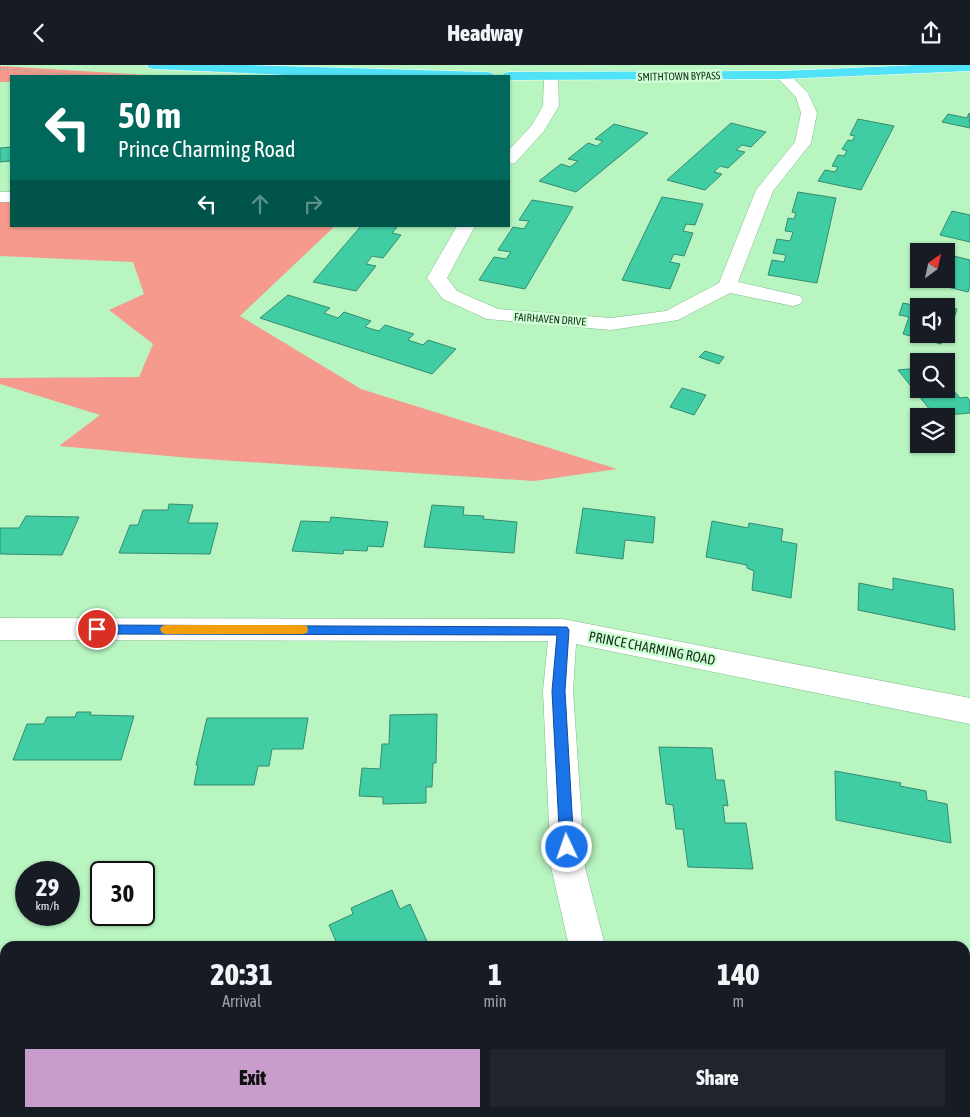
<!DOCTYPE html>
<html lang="en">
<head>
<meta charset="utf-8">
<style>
  :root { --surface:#171b24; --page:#20242c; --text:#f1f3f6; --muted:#9ea1a6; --accent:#c99dcb }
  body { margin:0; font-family:"Asap Condensed",sans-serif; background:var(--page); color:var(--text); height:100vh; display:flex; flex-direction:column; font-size:19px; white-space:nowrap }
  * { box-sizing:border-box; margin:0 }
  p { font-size:16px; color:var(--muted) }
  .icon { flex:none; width:28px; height:28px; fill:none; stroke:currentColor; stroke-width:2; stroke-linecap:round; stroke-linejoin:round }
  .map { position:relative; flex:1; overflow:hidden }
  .side { position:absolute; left:0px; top:876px; width:970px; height:176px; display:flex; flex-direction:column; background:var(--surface); border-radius:15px 15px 0 0; box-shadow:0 1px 4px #0004 }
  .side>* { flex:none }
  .banner { position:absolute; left:10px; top:10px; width:500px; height:152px; border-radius:0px; box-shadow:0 1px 4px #0004; background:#00695c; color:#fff; overflow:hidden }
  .needle { width:32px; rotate:33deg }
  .controls { position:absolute; left:910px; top:178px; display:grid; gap:10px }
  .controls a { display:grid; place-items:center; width:45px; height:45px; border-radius:0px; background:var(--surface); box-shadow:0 1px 4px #0004; font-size:25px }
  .speed { position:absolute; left:15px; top:796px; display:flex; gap:10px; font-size:25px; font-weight:700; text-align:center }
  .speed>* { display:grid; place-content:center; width:65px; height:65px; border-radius:50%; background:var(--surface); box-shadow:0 1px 4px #0004; line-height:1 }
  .speed small { font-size:12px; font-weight:400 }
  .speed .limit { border:2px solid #111; border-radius:8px; background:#fff; color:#111 }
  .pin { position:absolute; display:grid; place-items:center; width:42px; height:42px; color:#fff; margin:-21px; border:2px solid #fff; border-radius:50%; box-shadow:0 1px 5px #0007 }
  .me { position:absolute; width:55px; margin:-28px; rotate:357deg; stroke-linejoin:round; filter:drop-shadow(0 0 4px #0008) }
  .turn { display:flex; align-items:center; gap:18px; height:105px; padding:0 25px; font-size:22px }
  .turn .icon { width:65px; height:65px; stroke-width:2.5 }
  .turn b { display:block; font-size:35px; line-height:42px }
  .lanes { display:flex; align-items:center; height:48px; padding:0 25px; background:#0003; justify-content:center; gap:25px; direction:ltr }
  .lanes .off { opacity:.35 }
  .eta { display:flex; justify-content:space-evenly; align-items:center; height:85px; text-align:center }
  .eta b { font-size:30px; font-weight:800; line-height:35px }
  .button { display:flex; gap:10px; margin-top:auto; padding:10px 25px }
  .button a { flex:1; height:58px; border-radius:0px; background:var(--accent); color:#111; font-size:20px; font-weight:800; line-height:58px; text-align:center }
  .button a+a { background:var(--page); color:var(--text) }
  header { display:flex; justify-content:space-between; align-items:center; height:65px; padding:0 25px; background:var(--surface); font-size:22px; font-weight:800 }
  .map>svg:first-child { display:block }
  .green { fill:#f69a8d }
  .building { fill:#40cda3; stroke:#368b70 }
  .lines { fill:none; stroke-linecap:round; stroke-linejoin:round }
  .street-casing { stroke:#83bd8c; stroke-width:1 }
  .highway-casing { stroke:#fff; stroke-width:1 }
  .path { stroke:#85b58c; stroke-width:2; stroke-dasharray:1 2.5; stroke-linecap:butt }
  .street { fill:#fff; fill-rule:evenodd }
  .highway { fill:#50e3f8; fill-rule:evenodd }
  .route { fill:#1a73e8; stroke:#114b97 }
  .slow { fill:#f59e0b }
  .labels { text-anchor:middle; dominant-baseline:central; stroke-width:5; stroke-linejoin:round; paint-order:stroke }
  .far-street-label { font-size:11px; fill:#182f1c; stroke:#cfffd5 }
  .street-label { font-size:14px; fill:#182f1c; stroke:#cfffd5 }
</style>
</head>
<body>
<header><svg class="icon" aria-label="back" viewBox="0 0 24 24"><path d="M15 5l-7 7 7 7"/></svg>Headway<svg class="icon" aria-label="share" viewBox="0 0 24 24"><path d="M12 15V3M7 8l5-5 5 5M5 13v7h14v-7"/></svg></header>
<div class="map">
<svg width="970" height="1052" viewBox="0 0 970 1052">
  <rect width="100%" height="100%" fill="#b8f5c1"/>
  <g class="green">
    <polygon points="0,1 163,11 11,11 11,17 0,17"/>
    <polygon points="0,136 11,136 11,161 335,161 240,251 361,324 617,404 534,416 190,393 59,381 100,350 0,319 0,313 139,312 153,279 109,245 144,229 133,197 0,191"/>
  </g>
  <g class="building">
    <polygon points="969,48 970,63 942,57 948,49 967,53"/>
    <polygon points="858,54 894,61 861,125 818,116 825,105 835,107 838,102 832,101 838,90 844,91 847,86 842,84 848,75 852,76 855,71 850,70"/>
    <polygon points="731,58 766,67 751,82 742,80 736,85 745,87 728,103 720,101 714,107 722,109 705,125 667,115"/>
    <polygon points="614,59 648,68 576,127 539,116 561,99 570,102 578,96 568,94 588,78 597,81 603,76 595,74"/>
    <polygon points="11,82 11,96 0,97 0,83"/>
    <polygon points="798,127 836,133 817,218 768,210 772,195 784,197 786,190 773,188 777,174 790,176 793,167 785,166 788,153 794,154 796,148 792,147"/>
    <polygon points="662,132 703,139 695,160 686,159 683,166 693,168 684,191 674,189 670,197 680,199 670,224 622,215"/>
    <polygon points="532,135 573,142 525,224 479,215 494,192 506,194 511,187 498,185 513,162 524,164 529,156 519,155"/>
    <polygon points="952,146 970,150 970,177 940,170"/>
    <polygon points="361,161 398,161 392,168 401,170 383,193 372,191 366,199 376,201 356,226 313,217"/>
    <polygon points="946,189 970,195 970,221 968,227 931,218 933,214 946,214"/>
    <polygon points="288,230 330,243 324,248 338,253 344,247 371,256 365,262 379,266 385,260 414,269 408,275 423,280 428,275 456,284 432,309 260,253"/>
    <polygon points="916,234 946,241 919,241 919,269 944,269 941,279 903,269 909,252 899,250 903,238 913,240"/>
    <polygon points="946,241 957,244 950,267 946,266"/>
    <polygon points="705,286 724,292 719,299 699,292"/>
    <polygon points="919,303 919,324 946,324 946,317 960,333 967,332 970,336 970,348 935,351 898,305"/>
    <polygon points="682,323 706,330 694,350 670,342"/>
    <polygon points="169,439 193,440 188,458 218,458 210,489 119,488 130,460 138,460 143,445 168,445"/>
    <polygon points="432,440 464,442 463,450 484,451 483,454 517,457 514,488 424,482"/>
    <polygon points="583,443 655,452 653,478 625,475 623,494 576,488"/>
    <polygon points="26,451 79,452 62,490 0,489 0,463 19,463"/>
    <polygon points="331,452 388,457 383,482 368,481 367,486 344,485 343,489 292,486 301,456 330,457"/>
    <polygon points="712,456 748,463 749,458 783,464 781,476 797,479 791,533 752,525 754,506 747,503 747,500 706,492"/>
    <polygon points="893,513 953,524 955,565 858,545 859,518 893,525"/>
    <polygon points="77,647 91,647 90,650 134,651 121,695 13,695 27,659 44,659 47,652 75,652"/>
    <polygon points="437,649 436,698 433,698 432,722 426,722 426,738 383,739 383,732 359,731 362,703 380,704 382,679 389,679 390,650"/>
    <polygon points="207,653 308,653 303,684 272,684 269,701 258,701 254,720 194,720 198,700 196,700"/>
    <polygon points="659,682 712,683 716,715 724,715 728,741 723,740 725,758 746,758 753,804 688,802 683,764 676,764 673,740 666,739"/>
    <polygon points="835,706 901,718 900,721 926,726 927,735 947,739 951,778 836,755"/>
    <polygon points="392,825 400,844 410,839 429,881 338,881 329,860 353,849 351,843"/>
    <polygon points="390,1048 461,1048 462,1052 390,1052"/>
  </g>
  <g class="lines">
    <defs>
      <g id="street">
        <polygon points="782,6 787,7 808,28 817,48 811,78 773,126 738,217 800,231 803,235 800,239 793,241 730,228 678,255 611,265 487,254 443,234 427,213 457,161 475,161 447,213 457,226 498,244 611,253 666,246 719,218 756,125 795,77 801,48 796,32 775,10 777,7"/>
        <polygon points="551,8 556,9 558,12 559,41 544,66 515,98 509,99 509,85 532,60 543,41 544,12 546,9"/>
        <rect x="0" y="127" width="11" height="10"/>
        <polygon points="0,553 563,554 970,633 970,659 576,579 573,626 585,802 605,881 569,881 551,802 543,626 548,576 0,575"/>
        <polygon points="649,1048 691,1048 692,1052 650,1052"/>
      </g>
      <g id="highway">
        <polygon points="147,0 249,0 487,7 492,8 494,11 309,11 154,4 149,3"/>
        <polygon points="917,0 970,0 970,6 782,14 509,15 509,11 502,11 504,8 509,7 782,6"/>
      </g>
    </defs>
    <use href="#street" class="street-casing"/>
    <use href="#highway" class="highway-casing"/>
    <polyline class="path" points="0,4 95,11"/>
    <use href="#street" class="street"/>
    <use href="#highway" class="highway"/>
  </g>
  <polygon class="route" points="97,560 567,562 569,565 565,626 574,782 572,787 567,789 562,787 560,782 552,626 557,570 97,569 93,568 91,564 93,561"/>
  <polygon class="slow" points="166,560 302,560 307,561 308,565 307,568 302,569 166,569 162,568 160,564 162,561"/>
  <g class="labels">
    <g class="far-street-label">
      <text transform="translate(679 11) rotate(-1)">SMITHTOWN BYPASS</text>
      <text transform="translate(550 254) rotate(4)">FAIRHAVEN DRIVE</text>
    </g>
    <g class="street-label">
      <text transform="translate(652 583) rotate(11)">PRINCE CHARMING ROAD</text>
    </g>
  </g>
</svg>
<div class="controls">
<a><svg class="needle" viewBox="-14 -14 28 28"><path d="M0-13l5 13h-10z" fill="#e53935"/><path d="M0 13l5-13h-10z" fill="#9ea1a6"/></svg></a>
<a><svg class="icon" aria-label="sound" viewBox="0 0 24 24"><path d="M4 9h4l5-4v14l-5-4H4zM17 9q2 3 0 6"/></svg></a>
<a><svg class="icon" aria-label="search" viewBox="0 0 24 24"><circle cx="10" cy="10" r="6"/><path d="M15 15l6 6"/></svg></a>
<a><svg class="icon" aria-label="layers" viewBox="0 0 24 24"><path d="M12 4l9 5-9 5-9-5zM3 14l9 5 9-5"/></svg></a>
</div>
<div class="speed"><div>29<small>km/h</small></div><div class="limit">30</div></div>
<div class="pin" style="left:97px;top:564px;background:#d93025"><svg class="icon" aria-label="arrive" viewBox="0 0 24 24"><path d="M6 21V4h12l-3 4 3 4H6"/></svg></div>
<svg class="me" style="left:567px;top:782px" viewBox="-20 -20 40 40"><circle r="17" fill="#1a73e8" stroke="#fff" stroke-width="3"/><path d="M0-11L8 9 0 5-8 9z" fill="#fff"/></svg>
<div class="banner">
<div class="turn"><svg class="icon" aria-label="left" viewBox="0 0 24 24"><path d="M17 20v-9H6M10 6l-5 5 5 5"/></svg><div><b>50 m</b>Prince Charming Road</div></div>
<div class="lanes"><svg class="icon" aria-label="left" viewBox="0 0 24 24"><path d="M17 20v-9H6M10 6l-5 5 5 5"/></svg><svg class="icon off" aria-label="ahead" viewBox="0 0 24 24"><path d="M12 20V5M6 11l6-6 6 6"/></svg><svg class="icon off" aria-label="right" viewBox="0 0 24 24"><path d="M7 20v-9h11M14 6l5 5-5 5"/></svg></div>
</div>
<section class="side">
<div class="eta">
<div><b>20:31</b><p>Arrival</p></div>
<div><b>1</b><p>min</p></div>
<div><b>140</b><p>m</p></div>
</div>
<div class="button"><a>Exit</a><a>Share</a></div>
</section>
</div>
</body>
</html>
